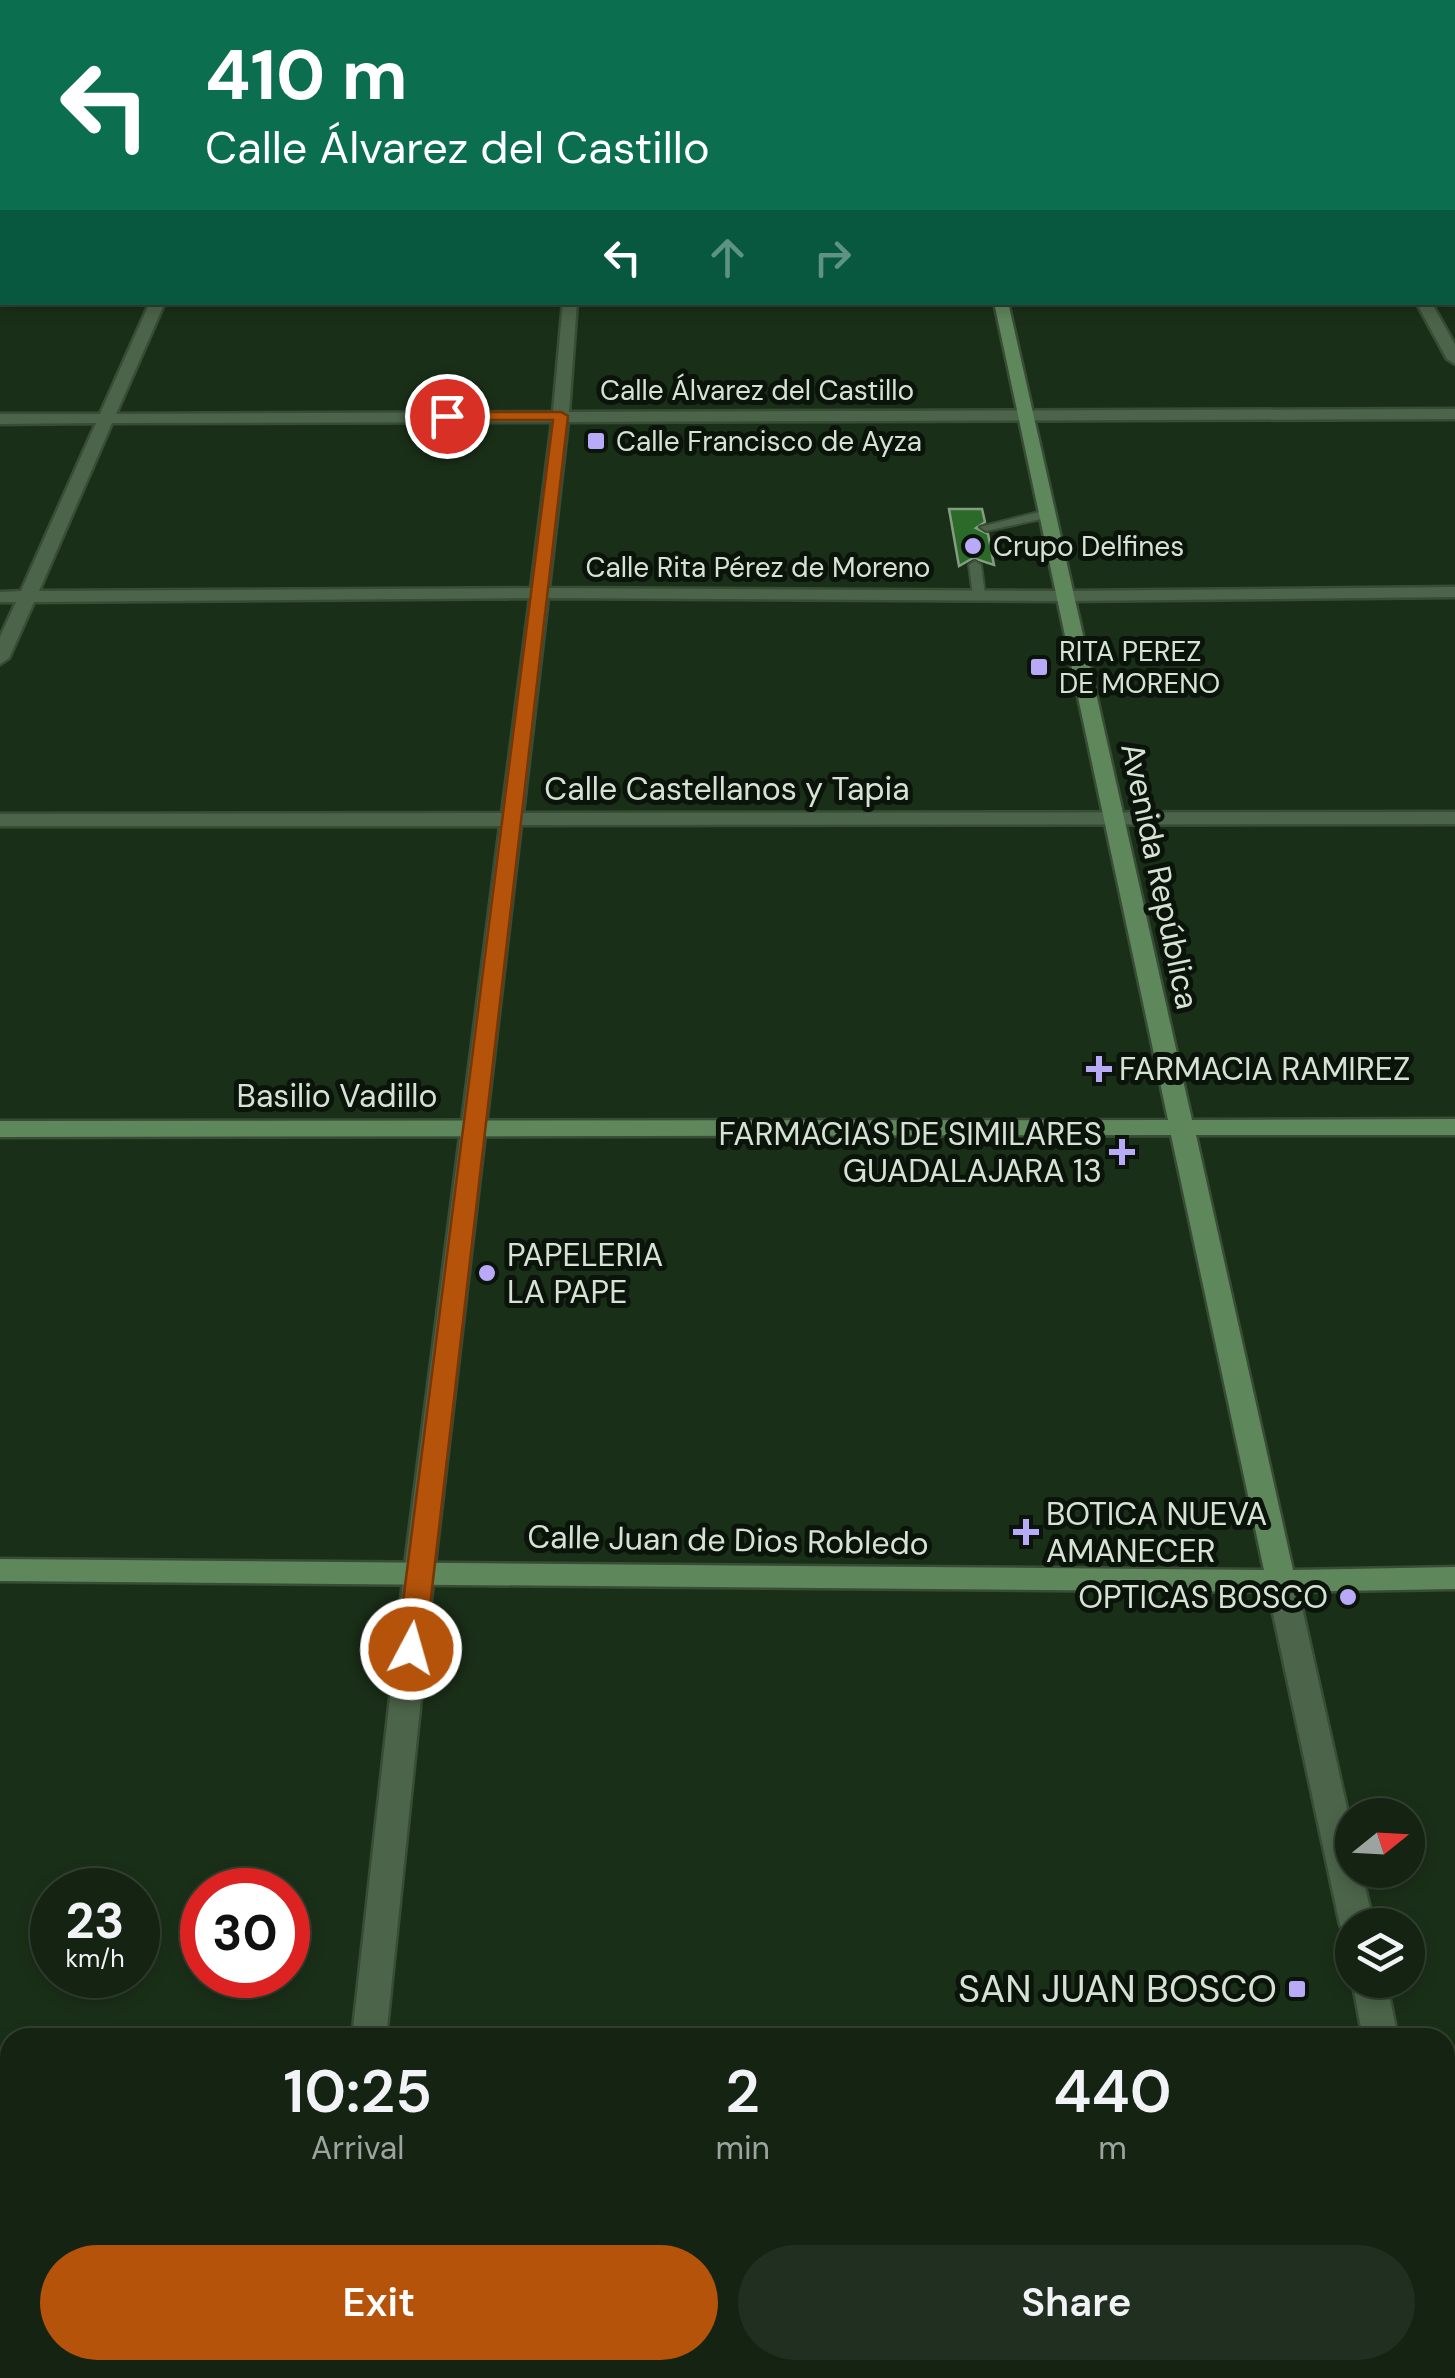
<!DOCTYPE html>
<html lang="en">
<head>
<meta charset="utf-8">
<style>
  :root { --surface:#142312; --page:#212f20; --text:#f1f3f6; --muted:#9da49f; --line:#334032; --accent:#b45309 }
  body { margin:0; font-family:"DM Sans",sans-serif; background:var(--page); color:var(--text); height:100vh; display:flex; flex-direction:column; font-size:38px; white-space:nowrap }
  * { box-sizing:border-box; margin:0 }
  p { font-size:32px; color:var(--muted) }
  .icon { flex:none; width:55px; height:55px; fill:none; stroke:currentColor; stroke-width:2; stroke-linecap:round; stroke-linejoin:round }
  .map { position:relative; flex:1; overflow:hidden }
  .drawer { position:absolute; left:0px; top:2028px; width:1455px; height:352px; display:flex; flex-direction:column; background:var(--surface); border-radius:30px 30px 0 0; box-shadow:0 5px 15px #0003,0 0 0 2px var(--line) }
  .drawer>* { flex:none }
  .banner { position:absolute; left:0px; top:0px; width:1455px; height:305px; box-shadow:0 5px 15px #0003,0 0 0 2px var(--line); background:#0b6e4f; color:#fff; overflow:hidden }
  .needle { width:65px; rotate:72deg }
  .controls { position:absolute; left:1335px; top:1798px; display:grid; gap:20px }
  .controls a { display:grid; place-items:center; width:90px; height:90px; border-radius:50%; background:var(--surface); box-shadow:0 5px 15px #0003,0 0 0 2px var(--line); font-size:50px }
  .speed { position:absolute; left:30px; top:1868px; display:flex; gap:20px; font-size:50px; font-weight:700; text-align:center }
  .speed>* { display:grid; place-content:center; width:130px; height:130px; border-radius:50%; background:var(--surface); box-shadow:0 5px 15px #0003,0 0 0 2px var(--line); line-height:1 }
  .speed small { font-size:25px; font-weight:400 }
  .speed .limit { border:15px solid #d22; background:#fff; color:#111 }
  .pin { position:absolute; display:grid; place-items:center; width:85px; height:85px; color:#fff; margin:-42px; border:5px solid #fff; border-radius:50%; box-shadow:0 2px 10px #0007 }
  .me { position:absolute; width:110px; margin:-55px; rotate:6deg; stroke-linejoin:round; filter:drop-shadow(0 0 8px #0008) }
  .turn { display:flex; align-items:center; gap:35px; height:210px; padding:0 40px; font-size:45px }
  .turn .icon { width:130px; height:130px; stroke-width:2.5 }
  .turn b { display:block; font-size:70px; line-height:85px }
  .lanes { display:flex; align-items:center; height:95px; padding:0 40px; background:#0003; justify-content:center; gap:50px; direction:ltr }
  .lanes .off { opacity:.35 }
  .eta { display:flex; justify-content:space-evenly; align-items:center; height:170px; text-align:center }
  .eta b { font-size:60px; font-weight:600; line-height:70px }
  .primary-button { display:flex; gap:20px; margin-top:auto; padding:20px 40px }
  .primary-button a { flex:1; height:115px; border-radius:60px; background:var(--accent); color:#fff; font-size:40px; font-weight:600; line-height:115px; text-align:center }
  .primary-button a+a { background:var(--page); color:var(--text) }
  .map>svg:first-child { display:block }
  .building { fill:#2c6a29; stroke:#849d82; stroke-width:2.5 }
  .lines { fill:none; stroke-linecap:round; stroke-linejoin:round }
  .lane-casing { stroke:#384c36; stroke-width:4 }
  .street-casing { stroke:#384c36; stroke-width:5 }
  .secondary-casing { stroke:#384c36; stroke-width:5 }
  .lane { fill:#4c654a; fill-rule:evenodd }
  .street { fill:#4c654a; fill-rule:evenodd }
  .secondary { fill:#5f875c; fill-rule:evenodd }
  .route { fill:#b45309; stroke:#753606; stroke-width:2.5 }
  .poi-dot { fill:#b9aaf7; stroke:#0b140a; stroke-width:4 }
  .labels { text-anchor:middle; dominant-baseline:central; stroke-width:10; stroke-linejoin:round; paint-order:stroke }
  .far-street-label { font-size:28px; fill:#d6e3d4; stroke:#0b140a }
  .far-poi-label { font-size:28px; fill:#d6e3d4; stroke:#0b140a; text-anchor:start }
  .street-label { font-size:32px; fill:#d6e3d4; stroke:#0b140a }
  .poi-label { font-size:32px; fill:#d6e3d4; stroke:#0b140a; text-anchor:start }
  .near-poi-label { font-size:38px; fill:#d6e3d4; stroke:#0b140a; text-anchor:end }
</style>
</head>
<body>
<div class="map">
<svg width="1455" height="2378" viewBox="0 0 1455 2378">
  <rect width="100%" height="100%" fill="#1a2f18"/>
  <polygon class="building" points="949,509 982,509 985,522 976,528 988,534 994,565 973,558 959,566"/>
  <g class="lines">
    <defs>
      <g id="lane">
        <rect x="0" y="5" width="2" height="4"/>
        <polygon points="1047,510 1053,514 1051,517 986,531 980,527"/>
        <polygon points="975,561 981,565 985,595 979,599 973,595 969,565"/>
      </g>
      <g id="street">
        <polygon points="600,0 612,0 612,2 601,2"/>
        <polygon points="1249,0 1261,0 1262,2 1251,2"/>
        <rect x="1452" y="59" width="3" height="8"/>
        <polygon points="0,60 2,61 2,67 0,68"/>
        <rect x="1452" y="153" width="3" height="8"/>
        <rect x="0" y="154" width="2" height="8"/>
        <rect x="0" y="269" width="2" height="8"/>
        <rect x="1452" y="269" width="3" height="8"/>
        <path d="M150 302H165L116 414 553 412 563 302H577L569 412 1455 409V419L568 422 549 588 1065 591 1455 587V597L1065 601 548 598 523 813 1455 812V824L521 825 434 1572 386 2038H352L404 1572 500 826H0V814L502 813 530 598 34 602 9 658 0 664V637L16 602H0V592L21 591 96 423 0 424V414H100ZM552 422 531 588 39 591 112 423Z"/>
        <polygon points="1416,302 1431,302 1455,345 1455,364 1447,359"/>
        <polygon points="1281,1570 1291,1573 1296,1581 1352,1831 1352,1870 1361,1870 1374,1925 1352,1925 1352,1938 1345,1935 1340,1925 1266,1581 1271,1573"/>
        <polygon points="1352,1980 1386,1980 1398,2038 1363,2038"/>
        <rect x="1445" y="2229" width="10" height="36"/>
        <rect x="0" y="2230" width="10" height="36"/>
        <polygon points="1445,2309 1455,2313 1455,2378 1438,2378 1435,2370 1445,2370"/>
        <polygon points="314,2370 352,2370 351,2378 313,2378"/>
      </g>
      <g id="secondary">
        <polygon points="927,0 939,0 939,2 928,2"/>
        <polygon points="994,302 1008,302 1192,1120 1455,1119 1455,1135 1196,1135 1293,1570 1455,1567 1455,1589 1281,1592 0,1581 0,1559 1264,1570 1171,1135 0,1137 0,1121 1168,1120"/>
      </g>
    </defs>
    <use href="#lane" class="lane-casing"/>
    <use href="#street" class="street-casing"/>
    <use href="#secondary" class="secondary-casing"/>
    <use href="#lane" class="lane"/>
    <use href="#street" class="street"/>
    <use href="#secondary" class="secondary"/>
  </g>
  <polygon class="route" points="447,412 561,412 568,416 425,1649 421,1657 411,1660 401,1657 397,1649 553,420 442,420 440,416"/>
  <g class="poi-dot">
    <rect x="586" y="431" width="20" height="20" rx="5"/>
    <circle cx="973" cy="546" r="10"/>
    <rect x="1029" y="657" width="20" height="20" rx="5"/>
    <path d="M1094 1054h10v10h10v10h-10v10h-10v-10h-10v-10h10z"/>
    <path d="M1117 1137h10v10h10v10h-10v10h-10v-10h-10v-10h10z"/>
    <circle cx="487" cy="1273" r="10"/>
    <path d="M1021 1517h10v10h10v10h-10v10h-10v-10h-10v-10h10z"/>
    <circle cx="1348" cy="1597" r="10"/>
    <rect x="1287" y="1979" width="20" height="20" rx="5"/>
  </g>
  <g class="labels">
    <g class="far-street-label">
      <text x="757" y="390">Calle Álvarez del Castillo</text>
      <text x="758" y="567">Calle Rita Pérez de Moreno</text>
    </g>
    <g class="far-poi-label">
      <text x="616" y="441">Calle Francisco de Ayza</text>
      <text x="993" y="546">Crupo Delfines</text>
      <text x="1059" y="651">RITA PEREZ<tspan x="1059" dy="32">DE MORENO</tspan></text>
    </g>
    <g class="street-label">
      <text x="727" y="789">Calle Castellanos y Tapia</text>
      <text transform="translate(1160 876) rotate(78)">Avenida República</text>
      <text x="337" y="1096">Basilio Vadillo</text>
      <text transform="translate(728 1540) rotate(1)">Calle Juan de Dios Robledo</text>
    </g>
    <g class="poi-label">
      <text x="1119" y="1069">FARMACIA RAMIREZ</text>
      <text x="1102" y="1134" text-anchor="end">FARMACIAS DE SIMILARES<tspan x="1102" dy="37">GUADALAJARA 13</tspan></text>
      <text x="507" y="1255">PAPELERIA<tspan x="507" dy="37">LA PAPE</tspan></text>
      <text x="1046" y="1514">BOTICA NUEVA<tspan x="1046" dy="37">AMANECER</tspan></text>
      <text x="1328" y="1597" text-anchor="end">OPTICAS BOSCO</text>
    </g>
    <g class="near-poi-label">
      <text x="1277" y="1989">SAN JUAN BOSCO</text>
    </g>
  </g>
</svg>
<div class="controls">
<a><svg class="needle" viewBox="-14 -14 28 28"><path d="M0-13l5 13h-10z" fill="#e53935"/><path d="M0 13l5-13h-10z" fill="#9da49f"/></svg></a>
<a><svg class="icon" aria-label="layers" viewBox="0 0 24 24"><path d="M12 4l9 5-9 5-9-5zM3 14l9 5 9-5"/></svg></a>
</div>
<div class="speed"><div>23<small>km/h</small></div><div class="limit">30</div></div>
<div class="pin" style="left:447px;top:416px;background:#d93025"><svg class="icon" aria-label="arrive" viewBox="0 0 24 24"><path d="M6 21V4h12l-3 4 3 4H6"/></svg></div>
<svg class="me" style="left:411px;top:1649px" viewBox="-20 -20 40 40"><circle r="17" fill="#b45309" stroke="#fff" stroke-width="3"/><path d="M0-11L8 9 0 5-8 9z" fill="#fff"/></svg>
<div class="banner">
<div class="turn"><svg class="icon" aria-label="left" viewBox="0 0 24 24"><path d="M17 20v-9H6M10 6l-5 5 5 5"/></svg><div><b>410 m</b>Calle Álvarez del Castillo</div></div>
<div class="lanes"><svg class="icon" aria-label="left" viewBox="0 0 24 24"><path d="M17 20v-9H6M10 6l-5 5 5 5"/></svg><svg class="icon off" aria-label="ahead" viewBox="0 0 24 24"><path d="M12 20V5M6 11l6-6 6 6"/></svg><svg class="icon off" aria-label="right" viewBox="0 0 24 24"><path d="M7 20v-9h11M14 6l5 5-5 5"/></svg></div>
</div>
<section class="drawer">
<div class="eta">
<div><b>10:25</b><p>Arrival</p></div>
<div><b>2</b><p>min</p></div>
<div><b>440</b><p>m</p></div>
</div>
<div class="primary-button"><a>Exit</a><a>Share</a></div>
</section>
</div>
</body>
</html>
